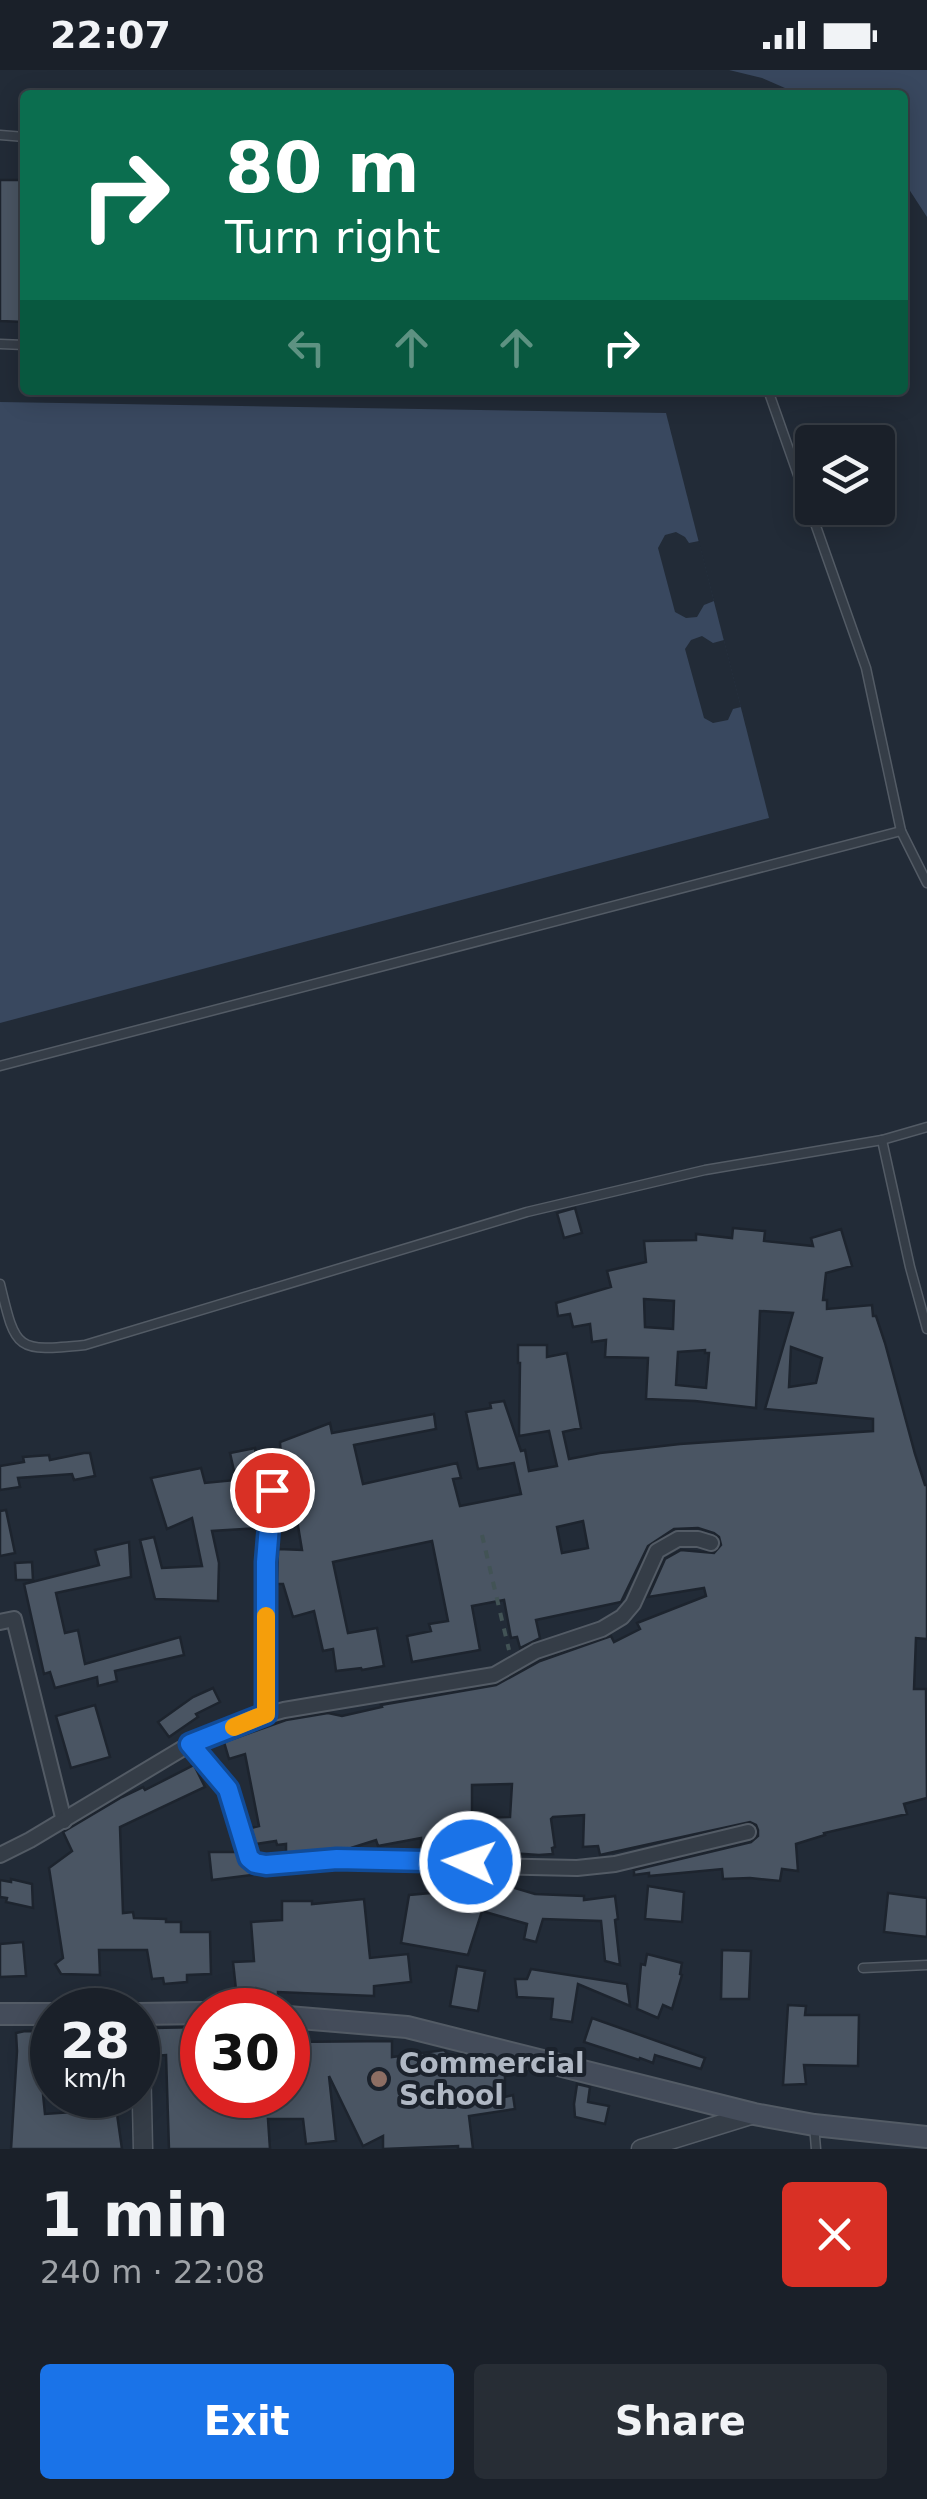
<!DOCTYPE html>
<html lang="en">
<head>
<meta charset="utf-8">
<style>
  :root { --surface:#1a2029; --page:#272d35; --text:#f1f3f6; --muted:#9fa3a8; --line:#383e46; --accent:#1a73e8 }
  body { margin:0; font-family:"DejaVu Sans",sans-serif; background:var(--page); color:var(--text); height:100vh; display:flex; flex-direction:column; font-size:38px; white-space:nowrap }
  * { box-sizing:border-box; margin:0 }
  p { font-size:32px; color:var(--muted) }
  .icon { flex:none; width:55px; height:55px; fill:none; stroke:currentColor; stroke-width:2; stroke-linecap:round; stroke-linejoin:round }
  .map { position:relative; height:2079px; overflow:hidden }
  .sheet { display:flex; flex-direction:column; background:var(--surface); flex:1 }
  .sheet>* { flex:none }
  .guide { position:absolute; left:20px; top:20px; width:888px; height:305px; border-radius:10px; box-shadow:0 5px 25px #0003,0 0 0 2px var(--line); background:#0b6e4f; color:#fff; overflow:hidden }
  .buttons { position:absolute; left:795px; top:355px; display:grid; gap:20px }
  .buttons a { display:grid; place-items:center; width:100px; height:100px; border-radius:10px; background:var(--surface); box-shadow:0 5px 25px #0003,0 0 0 2px var(--line); font-size:50px }
  .speed { position:absolute; left:30px; top:1918px; display:flex; gap:20px; font-size:50px; font-weight:700; text-align:center }
  .speed>* { display:grid; place-content:center; width:130px; height:130px; border-radius:50%; background:var(--surface); box-shadow:0 5px 25px #0003,0 0 0 2px var(--line); line-height:1 }
  .speed small { font-size:25px; font-weight:400 }
  .speed .limit { border:15px solid #d22; background:#fff; color:#111 }
  .pin { position:absolute; display:grid; place-items:center; width:85px; height:85px; color:#fff; margin:-42px; border:5px solid #fff; border-radius:50%; box-shadow:0 2px 10px #0007 }
  .me { position:absolute; width:110px; margin:-55px; rotate:273deg; stroke-linejoin:round; filter:drop-shadow(0 0 8px #0008) }
  .turn { display:flex; align-items:center; gap:35px; height:210px; padding:0 40px; font-size:45px }
  .turn .icon { width:130px; height:130px; stroke-width:2.5 }
  .turn b { display:block; font-size:70px; line-height:85px }
  .lanes { display:flex; align-items:center; height:95px; padding:0 40px; background:#0003; justify-content:center; gap:50px; direction:ltr }
  .lanes .off { opacity:.35 }
  .round { display:grid; place-items:center; flex:none; width:105px; height:105px; border-radius:10px; background:var(--page) }
  .summary { display:flex; align-items:center; justify-content:space-between; height:170px; padding:0 40px }
  h1 { font-size:60px; font-weight:800; line-height:75px }
  .cta { display:flex; gap:20px; margin-top:auto; padding:20px 40px }
  .cta a { flex:1; height:115px; border-radius:10px; background:var(--accent); color:#fff; font-size:40px; font-weight:800; line-height:115px; text-align:center }
  .cta a+a { background:var(--page); color:var(--text) }
  .status { display:flex; justify-content:space-between; align-items:center; height:70px; padding:0 50px; background:var(--surface); direction:ltr }
  .status svg { height:28px; fill:currentColor }
  .map>svg:first-child { display:block }
  .water { fill:#39485f }
  .pier { fill:#222b37 }
  .building { fill:#4a5563; stroke:#1d242e; stroke-width:2.5; fill-rule:evenodd }
  .lines { fill:none; stroke-linecap:round; stroke-linejoin:round }
  .service-casing { stroke:#535b65; stroke-width:11 }
  .minor-casing { stroke:#535b65; stroke-width:18 }
  .tertiary-casing { stroke:#535b65; stroke-width:21 }
  .secondary-casing { stroke:#535b65; stroke-width:24 }
  .path { stroke:#425355; stroke-width:4; stroke-dasharray:8 8; stroke-linecap:butt }
  .service { stroke:#353d47; stroke-width:8 }
  .minor { stroke:#353d47; stroke-width:14 }
  .tertiary { stroke:#353d47; stroke-width:18 }
  .secondary { stroke:#444c5a; stroke-width:20 }
  .route-casing { stroke:#114b97; stroke-width:25 }
  .route { stroke:#1a73e8; stroke-width:18 }
  .slow { stroke:#f59e0b; stroke-width:18 }
  .education-dot { fill:#8d6e63; stroke:#1b222c; stroke-width:4 }
  .labels { text-anchor:middle; dominant-baseline:central; stroke-width:8; stroke-linejoin:round; paint-order:stroke }
  .poi-label { font-size:28px; font-weight:bold; fill:#b0b8c4; stroke:#1b222c; text-anchor:start }
</style>
</head>
<body>
<div class="status"><b>22:07</b><svg viewBox="0 0 49 12"><path d="M0 12V9h3v3zM5 12V6h3v6zM10 12V3h3v9zM15 12V0h3v12zM26 1h20v11H26zM47 4h2v5h-2z"/></svg></div>
<div class="map">
<svg width="927" height="2079" viewBox="0 0 927 2079">
  <rect width="100%" height="100%" fill="#222b37"/>
  <g class="water">
    <polygon points="729,0 927,0 927,147 903,110 902,25 801,25 762,8"/>
    <polygon points="0,332 666,343 769,748 0,953"/>
  </g>
  <g class="pier">
    <polygon points="676,462 685,467 689,473 699,471 714,531 704,535 697,547 686,548 675,542 658,478 665,465"/>
    <polygon points="702,566 713,573 724,570 741,637 733,639 728,650 713,653 704,648 685,579 691,570"/>
  </g>
  <g class="building">
    <polygon points="0,110 25,110 25,252 0,251"/>
    <polygon points="575,1138 582,1163 564,1168 557,1143"/>
    <path d="M733 1158 765 1161 764 1171 813 1176 811 1168 841 1159 852 1196 826 1203 823 1230H827V1239L872 1235 873 1246H876L885 1273 915 1384 925 1415H927V1569L916 1568 914 1619H926L927 1728 904 1734 907 1744 824 1763 825 1765 796 1774 798 1801 782 1799 780 1811 750 1808 723 1809 722 1799 649 1806V1803L634 1805V1800L751 1772 758 1766V1760L756 1755 750 1752 600 1785 598 1776 583 1777 584 1745 553 1747 551 1749 555 1777 552 1778 553 1784 539 1785 510 1783V1780L494 1781 493 1769 466 1772 467 1768 421 1775V1768L378 1776 376 1770 351 1778 286 1783V1774L277 1775 276 1771 256 1774 251 1758 259 1756 245 1684 229 1689 224 1672 286 1650 328 1643 342 1646 382 1637 381 1635 496 1615 540 1591 611 1566 614 1572 640 1559 637 1553 706 1526 704 1518 648 1527 665 1489 681 1480 714 1483 721 1475 719 1467 714 1463 698 1458 674 1459 648 1476 621 1532 536 1550 540 1568 520 1578 517 1567 511 1568 504 1530 472 1536 480 1580 412 1592 407 1566 431 1561 429 1554 448 1551 432 1471 333 1492 348 1563 377 1558 384 1596 362 1600 361 1598 336 1601 333 1579 323 1581 314 1541 293 1547 283 1514H277L278 1479 302 1480 289 1402 282 1404 280 1372 330 1353 332 1363 434 1344 436 1359 354 1375 363 1414 457 1393 461 1408 453 1409 460 1436 521 1424 514 1393 478 1399 466 1342 491 1338 490 1333 504 1331 521 1381 525 1380 529 1401 557 1396 549 1361 519 1366 520 1293H518V1275H547V1287L567 1283 581 1358 563 1362 569 1389 600 1383 680 1374 873 1361V1349L765 1339 793 1243 760 1241 756 1338 695 1331 646 1329 648 1288 605 1287 606 1270 592 1272 590 1254 573 1257 570 1244 558 1246 556 1233 611 1217 607 1201 646 1192 644 1171 696 1170V1164L732 1168ZM644 1229 674 1231 673 1259 645 1257ZM791 1277 822 1288 816 1313 789 1317ZM705 1280V1283H709L706 1318 676 1315 678 1282ZM583 1451 588 1478 562 1483 557 1457ZM512 1714 510 1747 472 1748V1715Z"/>
    <polygon points="255,1378 261,1409 256,1410 258,1458 212,1461 219,1493 218,1531 155,1529 140,1470 154,1467 162,1498 202,1496 192,1448 167,1459 151,1408 201,1398 205,1413 236,1410 230,1383"/>
    <polygon points="84,1383 90,1383 95,1406 74,1410 72,1404 18,1408 20,1417 0,1420 0,1396 24,1392 23,1387 49,1385 50,1390"/>
    <polygon points="6,1440 15,1483 0,1486 0,1441"/>
    <polygon points="129,1472 131,1507 56,1523 65,1563 78,1560 85,1594 180,1567 184,1585 115,1601 117,1611 98,1616 97,1607 55,1618 50,1602 44,1604 24,1514 99,1495 95,1480"/>
    <polygon points="32,1492 33,1510 16,1510 15,1493"/>
    <polygon points="213,1618 220,1632 196,1644 198,1647 169,1667 158,1652 193,1627"/>
    <polygon points="95,1635 110,1687 71,1698 56,1646"/>
    <polygon points="194,1695 205,1717 120,1757 123,1843 133,1842 134,1848 166,1849 166,1852 181,1852 181,1862 210,1862 211,1904 187,1905 187,1912 164,1914 163,1908 152,1909 147,1880 99,1880 100,1905 61,1904 55,1894 63,1888 49,1798 72,1781 63,1762 122,1727 143,1717 145,1720"/>
    <polygon points="209,1782 236,1782 241,1794 250,1800 252,1805 212,1810"/>
    <polygon points="440,1801 474,1805 472,1813 505,1823 508,1816 535,1824 584,1826 584,1830 615,1826 618,1849 615,1850 620,1895 605,1891 601,1851 543,1849 536,1872 524,1869 527,1854 482,1841 468,1885 401,1873 409,1825 441,1822"/>
    <polygon points="11,1809 32,1814 33,1838 6,1832 7,1828 0,1827 0,1810 11,1812"/>
    <polygon points="648,1816 684,1822 682,1852 645,1849"/>
    <polygon points="888,1823 927,1828 927,1867 884,1862"/>
    <polygon points="364,1829 370,1888 408,1884 411,1912 374,1916 374,1926 278,1922 278,1927 237,1929 233,1892 254,1891 251,1852 282,1850 282,1831 312,1831 312,1834"/>
    <polygon points="23,1872 26,1906 0,1907 0,1874"/>
    <polygon points="722,1880 751,1881 749,1929 721,1929"/>
    <polygon points="647,1884 682,1893 680,1904 682,1905 672,1939 663,1935 658,1948 637,1939 641,1894 645,1895"/>
    <polygon points="457,1896 485,1901 478,1941 450,1936"/>
    <polygon points="531,1899 627,1914 630,1936 578,1914 572,1952 551,1949 553,1929 517,1927 515,1909 527,1909"/>
    <polygon points="788,1935 806,1936 805,1945 859,1945 858,1996 804,1995 806,2014 783,2015"/>
    <polygon points="592,1948 705,1988 701,1999 655,1985 653,1993 640,1988 639,1990 584,1972"/>
    <polygon points="202,1957 202,2025 288,2025 288,1972 392,1971 392,1987 444,1980 448,1984 481,1990 481,1993 505,1996 505,2027 513,2025 515,2039 469,2046 473,2079 458,2079 458,2076 383,2079 383,2066 363,2076 329,2006 336,2071 306,2074 303,2049 268,2049 270,2079 169,2079 166,1985 153,1986 153,1958"/>
    <polygon points="25,1961 52,1962 52,2010 43,2024 45,2044 72,2042 72,2025 100,2025 99,2038 116,2037 122,2079 11,2079 17,1981 16,1963"/>
    <polygon points="577,2014 590,2017 588,2032 609,2036 605,2054 575,2047 574,2034"/>
  </g>
  <g class="lines">
    <defs>
      <g id="service">
        <polyline points="0,65 25,67"/>
        <polyline points="0,274 25,275"/>
        <polyline points="768,320 866,598 901,761 927,813"/>
        <polyline points="0,996 901,761"/>
        <polyline points="927,1057 882,1070 910,1197 927,1259"/>
        <path d="M0 1214C16 1281 16 1282 85 1275L527 1142 705 1100 882 1070"/>
        <polyline points="863,1898 927,1895"/>
        <polyline points="814,2055 816,2079"/>
      </g>
      <g id="minor">
        <polyline points="0,1552 14,1549 64,1751"/>
        <polyline points="266,1645 266,1492 272,1420"/>
        <polyline points="190,1674 266,1645 284,1640 494,1605 536,1581 602,1559 622,1547 633,1534 657,1481 678,1469 698,1469 711,1473"/>
        <polyline points="0,1785 30,1770 190,1674 228,1719 249,1788 265,1795 337,1789 443,1790 490,1796 577,1798 615,1794 748,1762"/>
      </g>
      <g id="tertiary">
        <polyline points="140,1944 143,2079"/>
        <polyline points="641,2079 754,2044"/>
      </g>
      <g id="secondary">
        <polyline points="0,1944 52,1944"/>
        <polyline points="138,1944 202,1943"/>
        <polyline points="288,1947 407,1957 754,2044 814,2055 927,2067"/>
      </g>
    </defs>
    <use href="#service" class="service-casing"/>
    <use href="#minor" class="minor-casing"/>
    <use href="#tertiary" class="tertiary-casing"/>
    <use href="#secondary" class="secondary-casing"/>
    <polyline class="path" points="482,1465 509,1580"/>
    <use href="#service" class="service"/>
    <use href="#minor" class="minor"/>
    <use href="#tertiary" class="tertiary"/>
    <use href="#secondary" class="secondary"/>
  </g>
  <g class="lines">
    <defs>
      <polyline id="route" points="272,1420 266,1492 266,1644 190,1674 228,1719 249,1788 255,1793 266,1795 337,1789 470,1792"/>
    </defs>
    <use href="#route" class="route-casing"/>
    <use href="#route" class="route"/>
    <polyline class="slow" points="234,1657 266,1644 266,1546"/>
  </g>
  <circle class="education-dot" cx="379" cy="2009" r="10"/>
  <g class="labels">
    <g class="poi-label">
      <text x="399" y="1993">Commercial<tspan x="399" dy="32">School</tspan></text>
    </g>
  </g>
</svg>
<div class="buttons">
<a><svg class="icon" aria-label="layers" viewBox="0 0 24 24"><path d="M12 4l9 5-9 5-9-5zM3 14l9 5 9-5"/></svg></a>
</div>
<div class="speed"><div>28<small>km/h</small></div><div class="limit">30</div></div>
<div class="pin" style="left:272px;top:1420px;background:#d93025"><svg class="icon" aria-label="arrive" viewBox="0 0 24 24"><path d="M6 21V4h12l-3 4 3 4H6"/></svg></div>
<svg class="me" style="left:470px;top:1792px" viewBox="-20 -20 40 40"><circle r="17" fill="#1a73e8" stroke="#fff" stroke-width="3"/><path d="M0-11L8 9 0 5-8 9z" fill="#fff"/></svg>
<div class="guide">
<div class="turn"><svg class="icon" aria-label="right" viewBox="0 0 24 24"><path d="M7 20v-9h11M14 6l5 5-5 5"/></svg><div><b>80 m</b>Turn right</div></div>
<div class="lanes"><svg class="icon off" aria-label="left" viewBox="0 0 24 24"><path d="M17 20v-9H6M10 6l-5 5 5 5"/></svg><svg class="icon off" aria-label="ahead" viewBox="0 0 24 24"><path d="M12 20V5M6 11l6-6 6 6"/></svg><svg class="icon off" aria-label="ahead" viewBox="0 0 24 24"><path d="M12 20V5M6 11l6-6 6 6"/></svg><svg class="icon" aria-label="right" viewBox="0 0 24 24"><path d="M7 20v-9h11M14 6l5 5-5 5"/></svg></div>
</div>
</div>
<section class="sheet">
<div class="summary"><div><h1>1 min</h1><p>240 m · 22:08</p></div><a class="round" style="background:#d93025;color:#fff"><svg class="icon" aria-label="close" viewBox="0 0 24 24"><path d="M6 6l12 12M18 6L6 18"/></svg></a></div>
<div class="cta"><a>Exit</a><a>Share</a></div>
</section>
</body>
</html>
